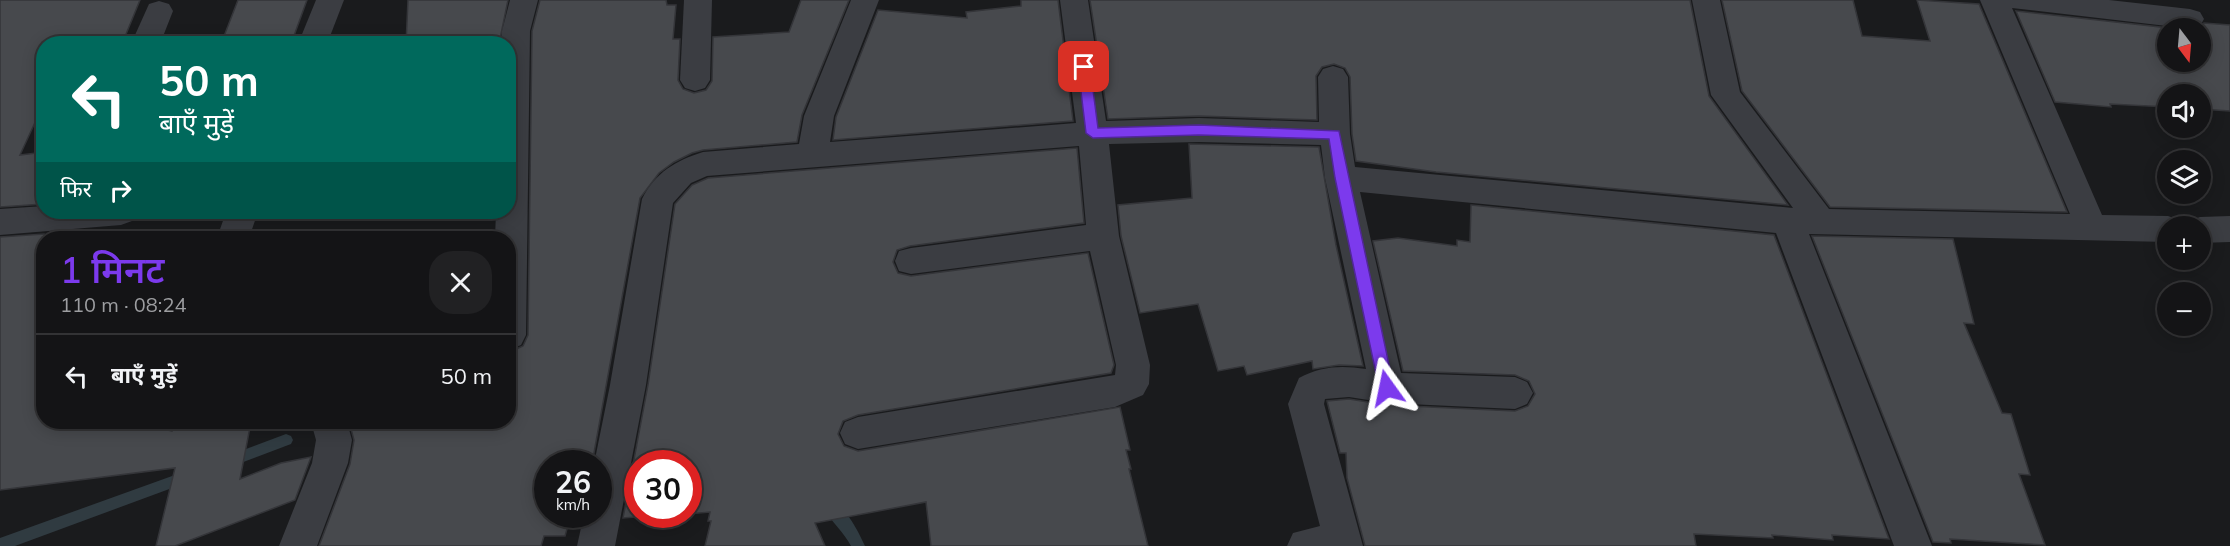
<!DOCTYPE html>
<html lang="hi">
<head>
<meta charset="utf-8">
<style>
  :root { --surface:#141416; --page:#212123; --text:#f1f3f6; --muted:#9d9ea1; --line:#333335; --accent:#7c3aed }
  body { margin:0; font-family:Mulish,"Noto Sans Devanagari",sans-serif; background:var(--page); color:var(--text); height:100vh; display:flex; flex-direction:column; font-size:22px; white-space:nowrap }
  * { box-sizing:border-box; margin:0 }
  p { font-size:20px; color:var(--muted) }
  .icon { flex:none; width:33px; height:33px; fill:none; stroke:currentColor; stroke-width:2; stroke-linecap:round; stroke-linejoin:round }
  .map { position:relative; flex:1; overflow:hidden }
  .drawer { position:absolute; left:36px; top:231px; width:480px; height:198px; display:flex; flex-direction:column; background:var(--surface); border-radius:24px; box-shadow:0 3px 15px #0003,0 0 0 2px var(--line) }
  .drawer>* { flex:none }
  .guide { position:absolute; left:36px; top:36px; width:480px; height:183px; border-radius:24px; box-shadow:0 3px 15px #0003,0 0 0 2px var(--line); background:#00695c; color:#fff; overflow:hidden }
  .needle { width:39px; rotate:164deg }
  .buttons { position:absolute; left:2157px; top:18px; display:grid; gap:12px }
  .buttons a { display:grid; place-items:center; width:54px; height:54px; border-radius:50%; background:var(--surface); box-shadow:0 3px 15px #0003,0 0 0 2px var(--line); font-size:30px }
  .speed { position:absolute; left:534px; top:450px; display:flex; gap:12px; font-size:30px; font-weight:700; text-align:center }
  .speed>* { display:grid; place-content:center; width:78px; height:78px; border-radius:50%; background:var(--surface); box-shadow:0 3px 15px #0003,0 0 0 2px var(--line); line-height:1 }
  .speed small { font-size:15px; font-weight:400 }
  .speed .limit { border:9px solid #d22; background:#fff; color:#111 }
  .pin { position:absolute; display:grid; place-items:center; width:51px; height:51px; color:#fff; margin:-26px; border-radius:12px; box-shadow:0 3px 9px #0006 }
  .me { position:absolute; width:66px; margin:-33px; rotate:348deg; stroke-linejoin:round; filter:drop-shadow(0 0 4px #0008) }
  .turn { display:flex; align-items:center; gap:21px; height:126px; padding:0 24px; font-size:27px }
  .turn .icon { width:78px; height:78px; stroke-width:2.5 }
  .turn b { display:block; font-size:42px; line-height:51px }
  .then { display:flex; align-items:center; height:57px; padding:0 24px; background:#0003; gap:12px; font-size:22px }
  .round { display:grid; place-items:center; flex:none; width:63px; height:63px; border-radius:24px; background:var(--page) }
  .summary { display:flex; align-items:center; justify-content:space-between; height:102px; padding:0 24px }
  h1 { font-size:36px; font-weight:600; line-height:45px; color:var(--accent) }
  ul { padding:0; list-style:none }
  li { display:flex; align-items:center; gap:18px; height:84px; padding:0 24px; border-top:2px solid var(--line) }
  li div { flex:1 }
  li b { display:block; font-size:22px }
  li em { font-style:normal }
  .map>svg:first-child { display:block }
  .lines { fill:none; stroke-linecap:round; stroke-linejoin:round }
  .stream { fill:#303b41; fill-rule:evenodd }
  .building { fill:#47494d; stroke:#343539; stroke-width:1.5 }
  .minor { fill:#3b3d42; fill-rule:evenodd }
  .route { fill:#7c3aed; stroke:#51269a; stroke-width:1.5 }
</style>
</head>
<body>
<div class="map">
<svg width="2230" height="546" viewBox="0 0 2230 546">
  <rect width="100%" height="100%" fill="#1a1b1d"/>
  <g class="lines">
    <g class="stream">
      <polygon points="286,434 291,436 293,440 291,444 230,467 225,465 223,461 225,457"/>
      <polygon points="186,471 191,473 193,477 191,481 15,546 0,546 0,538"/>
      <path d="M831 502C847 508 858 531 865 546H851C844 532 831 522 824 508L826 504Z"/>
    </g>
  </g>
  <g class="building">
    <polygon points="0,0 140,0 122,44 44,44 44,103 20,155 44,152 44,204 0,207"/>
    <polygon points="238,0 307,0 291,44 221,44"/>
    <polygon points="408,0 508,0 499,44 406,44"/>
    <polygon points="540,0 666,0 667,5 676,5 673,39 680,39 678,80 683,89 694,93 706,90 712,81 713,37 789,32 801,0 849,0 802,115 797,142 703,150 692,153 674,162 659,173 640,198 592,464 548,464 548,514 582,514 580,521 569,522 565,536 544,536 541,546 319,546 350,464 354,440 351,429 353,422 508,422 508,375 511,374 512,351 523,346 528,335 532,31"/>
    <polygon points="1021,0 1058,0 1073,121 833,140 836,117 878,10 967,18 966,12 1021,6"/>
    <polygon points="1090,0 1690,0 1709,96 1788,205 1436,172 1356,161 1352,134 1350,77 1345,68 1334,64 1322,67 1316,76 1317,120 1199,116 1108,119"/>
    <polygon points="1722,0 1853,0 1862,36 1930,41 1917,0 1979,4 2067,212 1830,207 1742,91"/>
    <polygon points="2016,11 2169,28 2168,62 2200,62 2200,28 2198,28 2204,23 2230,25 2230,111 2200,109 2200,94 2168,94 2168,107 2110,104 2111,107 2055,102"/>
    <polygon points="1189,144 1319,147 1336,245 1363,366 1339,365 1313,369 1312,361 1247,375 1244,366 1218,371 1198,304 1140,313 1121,236 1118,205 1192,198"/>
    <polygon points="1077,148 1084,223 910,246 897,250 893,262 898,273 911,276 1088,253 1114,365 1111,373 858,415 843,421 838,434 844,446 858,451 1120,407 1130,450 1126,450 1131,469 1129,469 1148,546 931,546 926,502 815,523 825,546 705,546 711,521 708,521 710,512 688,514 688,464 638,464 638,514 676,514 623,518 648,385 675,204 692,185 708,178"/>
    <polygon points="1471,205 1774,235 1889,539 1832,535 1833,540 1772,535 1773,538 1694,534 1696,546 1365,546 1347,478 1346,453 1340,453 1327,401 1349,399 1387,405 1515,411 1528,406 1535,394 1529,381 1515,375 1403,371 1373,241 1398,238 1457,246 1457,240 1470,242"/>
    <polygon points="44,234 42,422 139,422 172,431 176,422 251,422 240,479 281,463 311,457 295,500 175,546 156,546 175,468 0,490 0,237"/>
    <polygon points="1812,236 1953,239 1974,324 1964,323 2002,413 2011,414 2030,475 2019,474 2045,545 1950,539 1951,543 1933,542"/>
  </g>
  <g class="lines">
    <g class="minor">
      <polygon points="316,0 344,0 327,44 298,44"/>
      <polygon points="510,0 538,0 530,31 526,335 521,345 509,350 508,238 495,238 496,212 508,212 508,44 501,44 502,31"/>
      <polygon points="684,0 712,0 710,80 705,88 695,91 685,88 680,80"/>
      <path d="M851 0H879L834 116 830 142 1076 123 1060 0H1088L1106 121 1199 118 1319 122 1318 77 1323 69 1333 66 1343 69 1348 77 1350 134 1355 167 1793 208 1711 95 1692 0H1720L1740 92 1829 209 2070 214 1980 0H2109L2190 9 2200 12 2204 19 2200 26 2184 28 2012 8 2102 215 2168 216 2179 220 2183 226H2168V242L1809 234 1932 546H1894L1776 233 1360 192 1401 373 1515 377 1527 382 1533 393 1527 404 1515 409 1387 403 1349 397 1325 399 1324 404 1363 546H1287L1293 533 1320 526 1288 404 1299 378C1321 366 1341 365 1366 369L1325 178 1321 145 1199 142 1109 144 1119 236 1150 365 1149 384 1143 395 1115 407 858 449 845 444 840 433 845 422 858 417 1115 375 1116 365 1090 251 911 274 899 271 895 261 899 251 911 248 1086 225 1079 146 707 176 691 183 673 203 646 385 615 546H577L584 514H598V464H594L610 385 642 199C656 172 675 161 703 152L799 144 804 116Z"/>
      <polygon points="159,1 169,4 173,11 160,44 131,44 149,4"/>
      <polygon points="44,206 44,212 137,212 132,221 121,225 0,235 0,209"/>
      <polygon points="226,212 258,212 249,238 217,238"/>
      <polygon points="2230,216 2230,242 2200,243 2200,226 2186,226 2189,221 2200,217"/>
      <polygon points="311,422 347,422 352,440 348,463 317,546 279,546 312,463 316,440"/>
    </g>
  </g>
  <polygon class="route" points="1084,62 1090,67 1098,128 1199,125 1339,131 1394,388 1392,392 1387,394 1381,392 1379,388 1335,178 1329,139 1199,135 1093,138 1086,133 1078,67"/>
</svg>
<div class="buttons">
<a><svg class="needle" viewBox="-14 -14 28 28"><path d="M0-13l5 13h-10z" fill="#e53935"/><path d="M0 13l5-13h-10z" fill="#9d9ea1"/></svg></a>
<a><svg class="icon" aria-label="sound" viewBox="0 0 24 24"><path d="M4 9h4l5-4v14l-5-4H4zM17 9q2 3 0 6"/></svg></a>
<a><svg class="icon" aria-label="layers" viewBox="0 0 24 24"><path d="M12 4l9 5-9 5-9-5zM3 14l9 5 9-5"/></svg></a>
<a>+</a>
<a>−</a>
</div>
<div class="speed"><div>26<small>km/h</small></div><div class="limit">30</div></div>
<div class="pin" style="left:1084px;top:67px;background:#d93025"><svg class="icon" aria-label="arrive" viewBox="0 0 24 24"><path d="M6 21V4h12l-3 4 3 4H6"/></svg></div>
<svg class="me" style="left:1387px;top:388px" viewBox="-20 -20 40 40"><path d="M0-17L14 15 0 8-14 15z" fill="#7c3aed" stroke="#fff" stroke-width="4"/></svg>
<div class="guide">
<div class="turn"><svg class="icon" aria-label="left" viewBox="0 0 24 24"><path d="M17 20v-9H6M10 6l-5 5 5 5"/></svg><div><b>50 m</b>बाएँ मुड़ें</div></div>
<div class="then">फिर<svg class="icon" aria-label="right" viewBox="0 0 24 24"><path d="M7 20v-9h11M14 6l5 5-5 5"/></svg></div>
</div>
<section class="drawer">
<div class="summary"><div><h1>1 मिनट</h1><p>110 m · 08:24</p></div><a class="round"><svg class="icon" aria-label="close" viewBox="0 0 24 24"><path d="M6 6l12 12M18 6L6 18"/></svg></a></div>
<ul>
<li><svg class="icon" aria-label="left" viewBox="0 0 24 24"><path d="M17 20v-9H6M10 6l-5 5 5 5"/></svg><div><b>बाएँ मुड़ें</b></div><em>50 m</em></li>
</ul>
</section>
</div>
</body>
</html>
